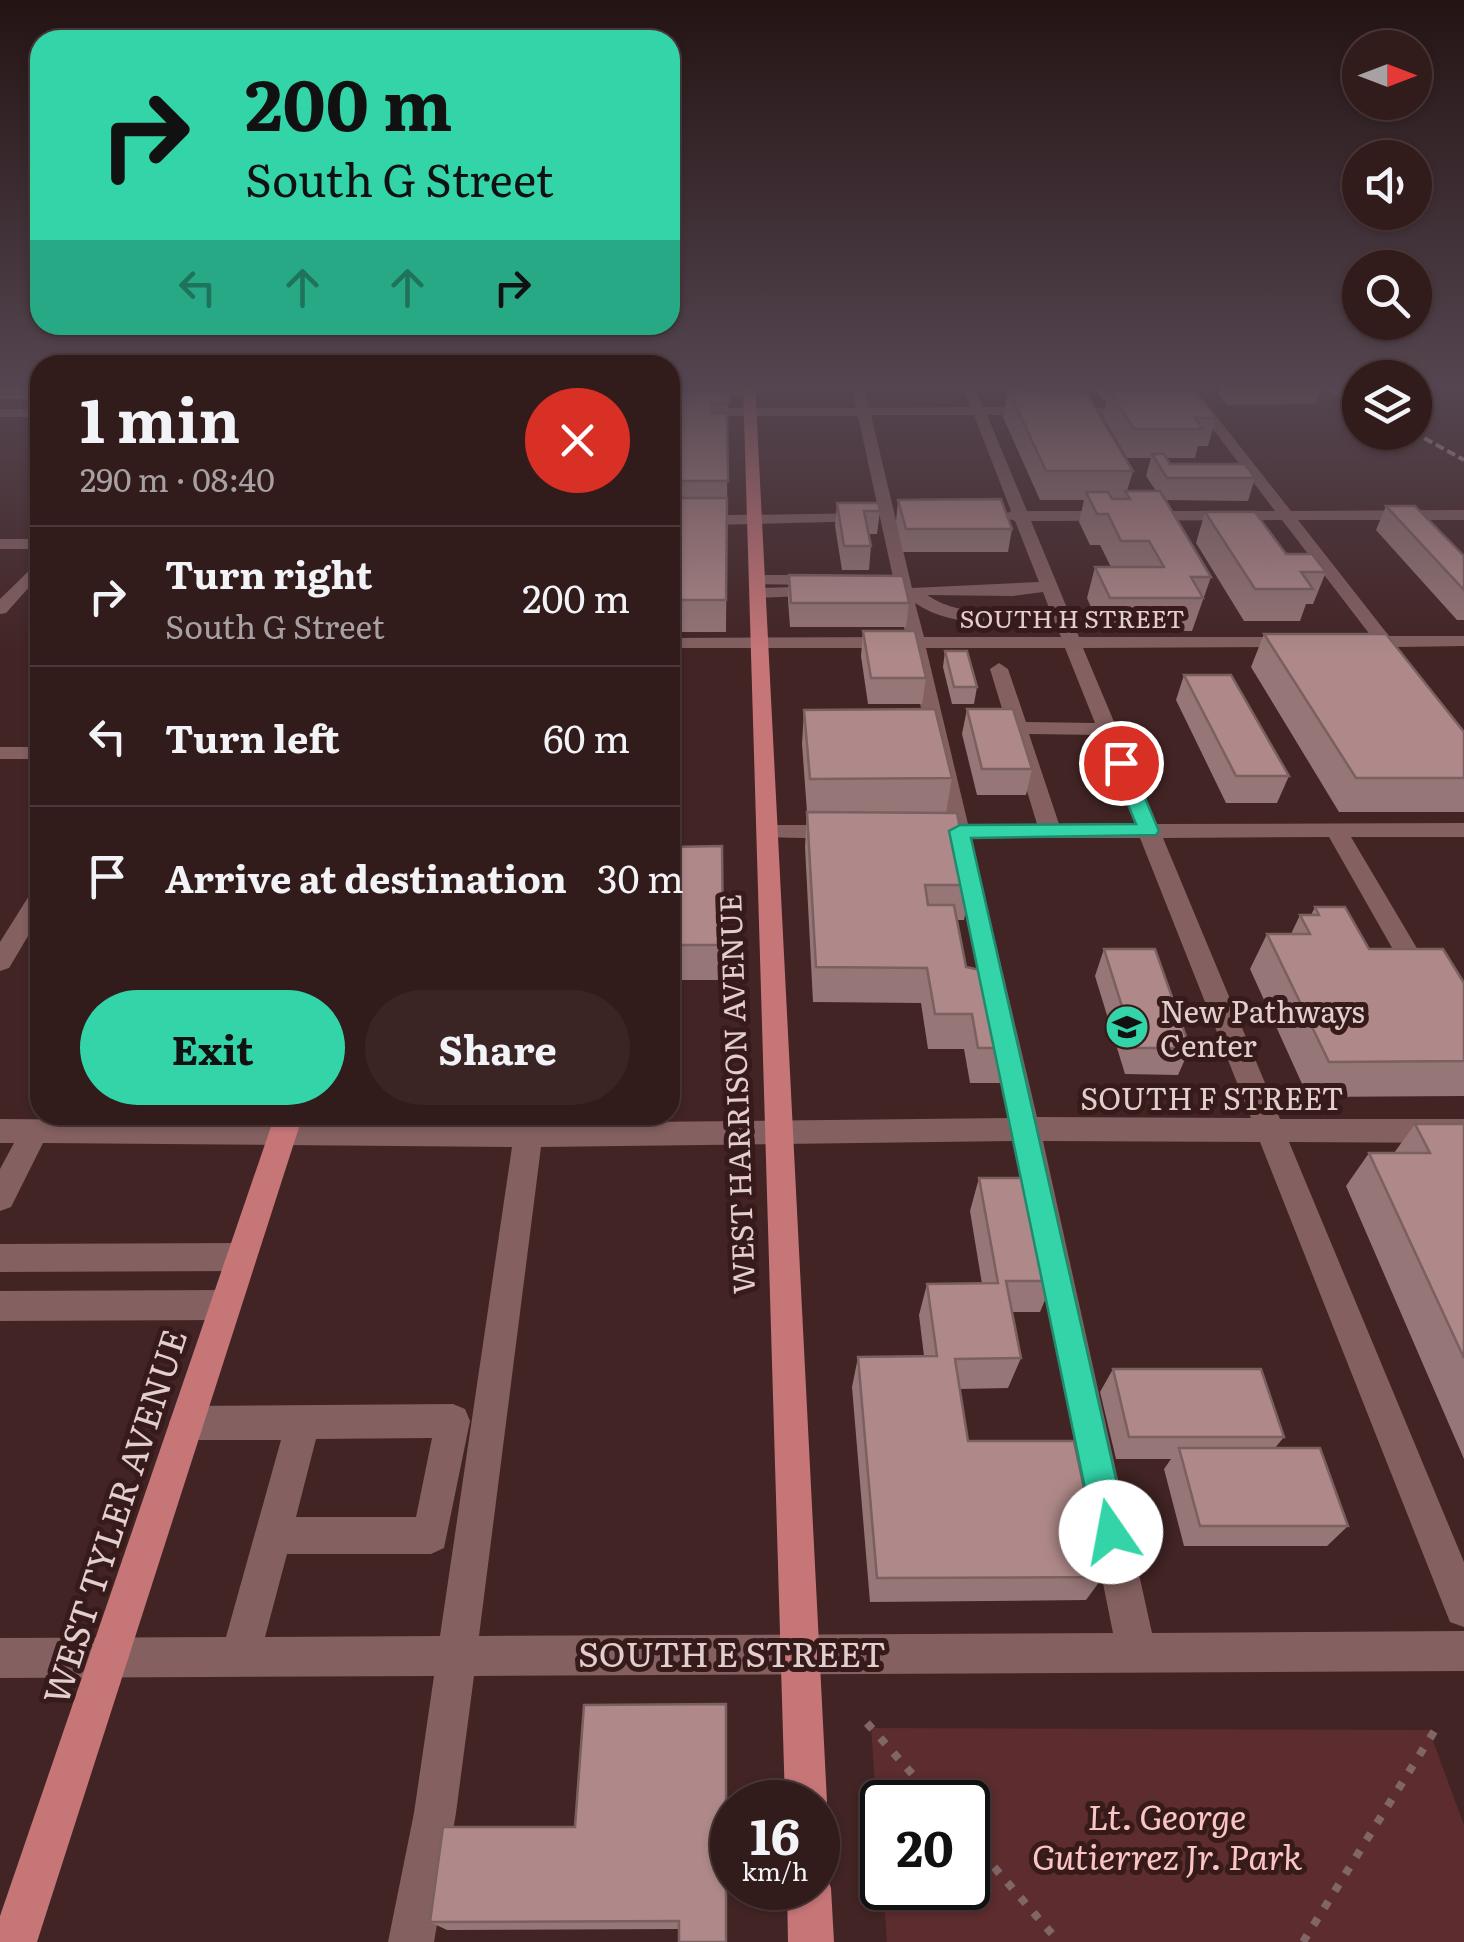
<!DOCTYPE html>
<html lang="en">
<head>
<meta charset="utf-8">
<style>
  :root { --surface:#321b1b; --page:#3a2424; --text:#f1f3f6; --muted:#a8a1a3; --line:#4d393a; --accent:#33d4a8 }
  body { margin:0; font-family:Literata,serif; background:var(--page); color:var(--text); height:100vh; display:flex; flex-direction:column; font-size:38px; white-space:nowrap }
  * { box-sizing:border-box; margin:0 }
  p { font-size:32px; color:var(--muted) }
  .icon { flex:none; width:55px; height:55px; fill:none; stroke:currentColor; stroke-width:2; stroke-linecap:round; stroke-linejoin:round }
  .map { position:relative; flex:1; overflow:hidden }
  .sheet { position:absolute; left:30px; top:355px; width:650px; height:770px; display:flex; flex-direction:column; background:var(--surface); border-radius:30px; box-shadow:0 2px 8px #0004,0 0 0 2px var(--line) }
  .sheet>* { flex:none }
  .top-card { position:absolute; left:30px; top:30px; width:650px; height:305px; border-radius:30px; box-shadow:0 2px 8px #0004,0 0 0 2px var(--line); background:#33d4a8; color:#111; overflow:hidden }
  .needle { width:65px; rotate:90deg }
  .buttons { position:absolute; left:1342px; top:30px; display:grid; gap:20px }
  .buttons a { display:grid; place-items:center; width:90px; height:90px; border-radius:50%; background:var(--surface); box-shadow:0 2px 8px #0004,0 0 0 2px var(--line); font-size:50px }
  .speed { position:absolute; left:710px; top:1780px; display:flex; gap:20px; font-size:50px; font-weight:700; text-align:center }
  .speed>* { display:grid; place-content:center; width:130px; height:130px; border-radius:50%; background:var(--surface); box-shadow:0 2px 8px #0004,0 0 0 2px var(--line); line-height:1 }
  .speed small { font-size:25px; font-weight:400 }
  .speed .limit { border:5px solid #111; border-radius:15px; background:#fff; color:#111 }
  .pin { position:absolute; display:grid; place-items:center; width:85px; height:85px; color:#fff; margin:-42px; border:5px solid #fff; border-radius:50%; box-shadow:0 2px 10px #0007 }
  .me { position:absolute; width:110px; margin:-55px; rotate:348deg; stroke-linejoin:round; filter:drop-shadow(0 0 8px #0008) }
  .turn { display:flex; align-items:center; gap:35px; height:210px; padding:0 50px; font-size:45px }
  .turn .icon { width:130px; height:130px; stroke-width:2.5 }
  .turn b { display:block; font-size:70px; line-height:85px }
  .lanes { display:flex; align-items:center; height:95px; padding:0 50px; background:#0003; justify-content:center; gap:50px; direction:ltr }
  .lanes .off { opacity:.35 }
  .round { display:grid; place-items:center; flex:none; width:105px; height:105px; border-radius:52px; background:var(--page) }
  .summary { display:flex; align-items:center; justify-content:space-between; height:170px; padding:0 50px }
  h1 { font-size:60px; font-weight:700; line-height:75px }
  .cta { display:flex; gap:20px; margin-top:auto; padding:20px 50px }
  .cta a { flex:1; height:115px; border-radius:60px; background:var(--accent); color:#111; font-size:40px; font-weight:700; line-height:115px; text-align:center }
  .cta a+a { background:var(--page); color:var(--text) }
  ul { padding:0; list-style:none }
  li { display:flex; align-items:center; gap:30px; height:140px; padding:0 50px; border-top:2px solid var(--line) }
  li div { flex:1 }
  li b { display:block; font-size:38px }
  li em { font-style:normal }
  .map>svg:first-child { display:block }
  .green { fill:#5c2c2e }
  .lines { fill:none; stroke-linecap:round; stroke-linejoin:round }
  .path { stroke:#816666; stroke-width:8; stroke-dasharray:8 12; stroke-linecap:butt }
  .minor { fill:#846060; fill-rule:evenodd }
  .major { fill:#c77678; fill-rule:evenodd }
  .rail { stroke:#c5aeae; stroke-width:4; stroke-dasharray:9 4; stroke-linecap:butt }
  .wall { fill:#967676 }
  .building { fill:#af8989; stroke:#7a6060; stroke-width:2.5 }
  .route { fill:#33d4a8; stroke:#218a6d; stroke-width:2.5 }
  .labels { text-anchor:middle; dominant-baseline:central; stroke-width:10; stroke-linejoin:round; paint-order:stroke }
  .far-street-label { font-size:25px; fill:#e3cece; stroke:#371a1a }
  .poi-label { font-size:30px; fill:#e3cece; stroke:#371a1a; text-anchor:start }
  .street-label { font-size:30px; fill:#e3cece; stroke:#371a1a }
  .near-street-label { font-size:35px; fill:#e3cece; stroke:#371a1a }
  .near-park-label { font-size:35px; font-style:italic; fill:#fac5c4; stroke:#371a1a }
</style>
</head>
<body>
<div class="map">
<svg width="1464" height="1942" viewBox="0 0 1464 1942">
  <rect width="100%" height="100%" fill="#422424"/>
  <polygon class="green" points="871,1728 1429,1730 1464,1825 1464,1942 887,1942 883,1888 968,1888 968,1802 882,1802 882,1886"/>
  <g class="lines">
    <g class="path">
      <polyline points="867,1723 937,1802"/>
      <polyline points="968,1837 1059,1942"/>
      <polyline points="1303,1942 1440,1722"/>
    </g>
    <g class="minor">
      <polygon points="670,383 677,387 750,387 756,391 750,395 672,395"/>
      <path d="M851 383H863L869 408 970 407 961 383H973L983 407 1141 408 1143 411 1136 415H987L1027 511H1275L1178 383H1190L1291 511 1464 510V520H1298L1389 636H1464V646L1398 647 1396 653 1390 654 1379 647 1354 646V638L1371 636 1282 520 1031 521 1079 637H1295L1304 642 1295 647 1083 648 1157 824 1464 823V837H1351L1434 977 1430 983H1412L1329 837 1163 838 1280 1119H1464V1143L1289 1142 1464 1562V1627L1450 1622 1260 1142 1043 1141 1152 1633 1464 1631V1671L474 1676 456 1813 434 1942H388L414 1813 434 1676 0 1678V1638L226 1637 281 1440H186L174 1435 169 1423 174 1411 186 1406 453 1404 465 1409 470 1421 444 1548 431 1554H287L265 1637 440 1636 512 1147 43 1143 11 1207 0 1211V1169L14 1143H0V1119L516 1123 517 1115H545L544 1123 1009 1118 949 838 936 836 933 831 946 824 908 648H670V638L906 637 858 416H670V408H856ZM871 415H974L1011 511 1001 516 1015 521 1039 582 912 588ZM1043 592 1049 608C1007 610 964 620 927 595L1013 596ZM915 603C957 631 1006 621 1053 618L1061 637H924ZM926 648H1065L1095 723 1026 722 1008 669 999 663 990 669 1037 824H968ZM1029 734 1100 735 1135 824H1059ZM971 838H1140L1251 1118 1037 1117ZM1014 1141 1113 1633 479 1636 541 1147ZM432 1438 416 1517H296L316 1439Z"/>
      <rect x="0" y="409" width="40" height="8"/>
      <polygon points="874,513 874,519 869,521 670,526 670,516"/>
      <rect x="0" y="539" width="40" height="10"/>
      <polygon points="40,560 40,575 6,613 0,614 0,599"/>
      <polygon points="757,575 821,575 829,580 821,585 751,584 749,580"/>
      <polygon points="823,586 829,587 829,595 758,598 750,593 758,588"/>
      <rect x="0" y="747" width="40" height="12"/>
      <polygon points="768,825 839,825 850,832 839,839 760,837 757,832"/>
      <polygon points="40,889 40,916 9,968 0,971 0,942 32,891"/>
      <polygon points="241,1243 252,1247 257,1257 252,1267 241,1271 0,1272 0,1244"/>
      <polygon points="225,1290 236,1295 241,1305 236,1315 225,1320 0,1321 0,1291"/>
    </g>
    <g class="major">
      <polygon points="743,383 755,383 827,1802 818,1819 818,1802 785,1802"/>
      <polygon points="275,1115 303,1115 37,1942 0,1942 0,1916"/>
      <polygon points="818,1869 825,1872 831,1888 834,1942 788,1942 787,1888 818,1888"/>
    </g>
    <g class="rail">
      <polyline points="1318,383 1360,405"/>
      <polyline points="1413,432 1464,460"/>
    </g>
  </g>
  <g class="wall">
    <rect x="0" y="383" width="40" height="16"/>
    <polygon points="670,383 679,383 679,391 728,391 726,632 670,632"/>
    <polygon points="1091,383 1182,383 1180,390 1216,418 1208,446 1198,446 1195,458 1166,458 1170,464 1255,478 1248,501 1165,500 1211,577 1192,631 1101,630 1087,598 1095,567 1111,567 1100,545 1090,545 1079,522 1084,500 1040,500 1003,417 1008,389 1133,471 1127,491 1156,491 1146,476 1151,458 1127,458 1103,417 1106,400 1102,400"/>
    <polygon points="1222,383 1323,383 1315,404 1227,405 1218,394"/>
    <polygon points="898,500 1012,529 1008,552 903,552 896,522"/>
    <polygon points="837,503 880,511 877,534 869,534 871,546 869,570 842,570 835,526"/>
    <polygon points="1386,506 1464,556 1464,620 1457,620 1376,530"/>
    <polygon points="1205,512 1326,572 1313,604 1306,604 1300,621 1244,621 1196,543"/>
    <polygon points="789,575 909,603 906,627 790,627 788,600"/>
    <polygon points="863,631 926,678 922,704 868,704 861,656"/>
    <polygon points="1264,634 1464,732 1464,812 1339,812 1251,667"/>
    <polygon points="945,651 977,687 974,704 952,704 943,667"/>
    <polygon points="1184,675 1289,776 1277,803 1226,803 1176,700"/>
    <polygon points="967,709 1032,769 1026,795 977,795 962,734"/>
    <polygon points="804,710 952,778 946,813 971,885 964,920 957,920 966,967 1010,1048 1001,1083 970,1083 964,1049 928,1049 921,1003 813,1002 805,847 807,812 802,744"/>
    <polygon points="722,846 724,980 670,980 670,847"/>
    <polygon points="1315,907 1369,949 1464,983 1464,1096 1308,1097 1250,969 1267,934 1291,934 1300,915 1311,915"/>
    <polygon points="1104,949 1190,1048 1178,1075 1125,1074 1095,976"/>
    <polygon points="1415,1124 1464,1124 1464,1459 1346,1186 1369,1153 1394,1153"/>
    <polygon points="979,1178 1053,1281 1040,1312 1012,1312 1021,1358 1008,1388 960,1389 968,1441 1103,1577 1086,1600 870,1602 852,1387 858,1357 924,1356 919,1315 927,1284 982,1284 970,1211"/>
    <polygon points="1113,1369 1284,1437 1275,1448 1348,1526 1327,1546 1184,1546 1164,1469 1171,1459 1116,1459 1100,1392"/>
    <polygon points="726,1704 679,1929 447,1930 430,1922 575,1827"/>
  </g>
  <g class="building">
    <polygon points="670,383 679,383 678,391 670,391"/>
    <polygon points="1008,389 1087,394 1133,471 1046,471"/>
    <polygon points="1109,390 1194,390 1216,418 1195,418 1203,429 1134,429"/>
    <polygon points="670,391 728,391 729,403 712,403 712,413 727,413 728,481 670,481 670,460 673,438 670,438"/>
    <polygon points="1152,454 1164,454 1170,464 1245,464 1255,478 1167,478"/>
    <polygon points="1125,491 1160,491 1211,577 1191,577 1203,598 1110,598 1095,567 1164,567 1149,541 1121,541 1108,514 1097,514 1086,492 1108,492 1112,499 1130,499"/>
    <polygon points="670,498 727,498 726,600 670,600"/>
    <polygon points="1001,499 1012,529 906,529 898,500"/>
    <polygon points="837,503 878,503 880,511 864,511 871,546 844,546"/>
    <polygon points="1386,506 1415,506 1464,556 1464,590"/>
    <polygon points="1205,512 1255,512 1286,554 1312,554 1326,572 1301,572 1313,589 1255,589"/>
    <polygon points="789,575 903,576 909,603 791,603"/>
    <polygon points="863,631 915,631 926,678 871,678"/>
    <polygon points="1264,634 1386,634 1464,732 1464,778 1356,778"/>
    <polygon points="945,651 967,651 977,687 954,687"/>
    <polygon points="1184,675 1231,675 1289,776 1236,776"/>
    <polygon points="935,709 952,778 810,779 804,710"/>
    <polygon points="967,709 1013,709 1032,769 982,769"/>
    <polygon points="807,812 957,813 971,885 925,885 928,905 954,905 966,967 995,973 1010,1048 978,1048 972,1014 935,1014 927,968 816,967"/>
    <polygon points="722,846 723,945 670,945 670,847"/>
    <polygon points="1315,907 1345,907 1369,949 1443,949 1464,983 1464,1061 1329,1062 1267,934 1310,934 1300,915 1319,915"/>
    <polygon points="1104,949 1155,949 1190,1048 1135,1048"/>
    <polygon points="1415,1124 1464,1124 1464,1358 1369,1153 1430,1153"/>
    <polygon points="979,1178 1030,1178 1053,1281 1006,1281 1021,1358 955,1359 968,1441 1074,1441 1103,1577 877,1578 858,1357 937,1356 927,1284 998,1283"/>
    <polygon points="1113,1369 1261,1369 1284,1437 1129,1437"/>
    <polygon points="1179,1448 1320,1448 1348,1526 1200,1526"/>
    <polygon points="726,1704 726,1942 679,1942 679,1921 430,1922 443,1827 575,1827 584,1705"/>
  </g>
  <linearGradient id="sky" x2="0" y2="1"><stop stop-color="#241414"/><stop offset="0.59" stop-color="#544550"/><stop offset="1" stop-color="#544550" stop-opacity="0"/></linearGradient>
  <rect width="1464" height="654" fill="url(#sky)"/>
  <polygon class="route" points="1121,758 1130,763 1159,831 1156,835 971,838 1128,1532 1123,1543 1111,1548 1099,1543 1094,1532 949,831 960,825 1136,824 1111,763"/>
  <defs>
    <symbol id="school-disc" viewBox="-11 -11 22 22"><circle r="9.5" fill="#33d4a8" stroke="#371a1a"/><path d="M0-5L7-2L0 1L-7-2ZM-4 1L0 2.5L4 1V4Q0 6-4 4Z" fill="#111"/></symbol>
  </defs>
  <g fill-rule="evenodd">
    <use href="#school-disc" x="1102" y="1002" width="50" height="50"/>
  </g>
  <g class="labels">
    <g class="far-street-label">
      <text x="1072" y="617">SOUTH H STREET</text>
    </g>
    <g class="poi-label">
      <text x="1160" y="1010">New Pathways<tspan x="1160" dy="34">Center</tspan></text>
    </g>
    <g class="street-label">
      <text transform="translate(735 1094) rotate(-92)">WEST HARRISON AVENUE</text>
      <text x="1212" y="1097">SOUTH F STREET</text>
    </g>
    <g class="near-street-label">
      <text transform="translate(113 1516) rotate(-72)">WEST TYLER AVENUE</text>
      <text x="732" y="1652">SOUTH E STREET</text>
    </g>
    <g class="near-park-label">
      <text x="1167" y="1815">Lt. George<tspan x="1167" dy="40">Gutierrez Jr. Park</tspan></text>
    </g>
  </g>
</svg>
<div class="buttons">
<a><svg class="needle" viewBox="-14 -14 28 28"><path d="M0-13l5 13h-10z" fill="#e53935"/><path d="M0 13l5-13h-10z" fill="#a8a1a3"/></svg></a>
<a><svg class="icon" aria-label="sound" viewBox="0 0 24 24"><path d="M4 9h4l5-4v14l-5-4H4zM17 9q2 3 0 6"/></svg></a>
<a><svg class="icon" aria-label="search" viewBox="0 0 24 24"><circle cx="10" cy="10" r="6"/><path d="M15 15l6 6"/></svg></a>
<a><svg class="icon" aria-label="layers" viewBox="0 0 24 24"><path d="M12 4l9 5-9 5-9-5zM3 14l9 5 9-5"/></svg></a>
</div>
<div class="speed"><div>16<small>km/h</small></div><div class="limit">20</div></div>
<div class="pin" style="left:1121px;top:763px;background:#d93025"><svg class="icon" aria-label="arrive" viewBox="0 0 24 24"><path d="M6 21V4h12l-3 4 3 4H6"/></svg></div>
<svg class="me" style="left:1111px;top:1532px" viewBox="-20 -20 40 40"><circle r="19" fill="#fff"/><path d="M0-13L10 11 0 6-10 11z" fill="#33d4a8"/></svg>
<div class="top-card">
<div class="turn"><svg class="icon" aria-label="right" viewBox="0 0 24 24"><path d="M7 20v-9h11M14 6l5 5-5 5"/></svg><div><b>200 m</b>South G Street</div></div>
<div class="lanes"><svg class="icon off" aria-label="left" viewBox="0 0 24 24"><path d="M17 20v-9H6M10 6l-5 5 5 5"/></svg><svg class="icon off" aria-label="ahead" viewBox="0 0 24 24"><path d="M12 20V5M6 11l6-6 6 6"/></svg><svg class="icon off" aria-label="ahead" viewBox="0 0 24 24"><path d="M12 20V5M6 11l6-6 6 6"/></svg><svg class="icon" aria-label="right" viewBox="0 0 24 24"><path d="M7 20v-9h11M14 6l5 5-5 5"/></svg></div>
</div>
<section class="sheet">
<div class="summary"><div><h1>1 min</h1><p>290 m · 08:40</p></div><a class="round" style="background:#d93025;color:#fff"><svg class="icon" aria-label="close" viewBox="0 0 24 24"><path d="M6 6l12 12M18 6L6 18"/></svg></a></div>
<ul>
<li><svg class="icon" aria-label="right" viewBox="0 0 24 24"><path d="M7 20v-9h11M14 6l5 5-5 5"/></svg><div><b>Turn right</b><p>South G Street</p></div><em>200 m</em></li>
<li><svg class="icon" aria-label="left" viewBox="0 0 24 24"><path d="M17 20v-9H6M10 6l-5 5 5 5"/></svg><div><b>Turn left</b></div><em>60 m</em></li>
<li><svg class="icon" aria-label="arrive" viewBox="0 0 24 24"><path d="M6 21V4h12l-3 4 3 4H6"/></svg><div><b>Arrive at destination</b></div><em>30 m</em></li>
</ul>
<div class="cta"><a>Exit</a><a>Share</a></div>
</section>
</div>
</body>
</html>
